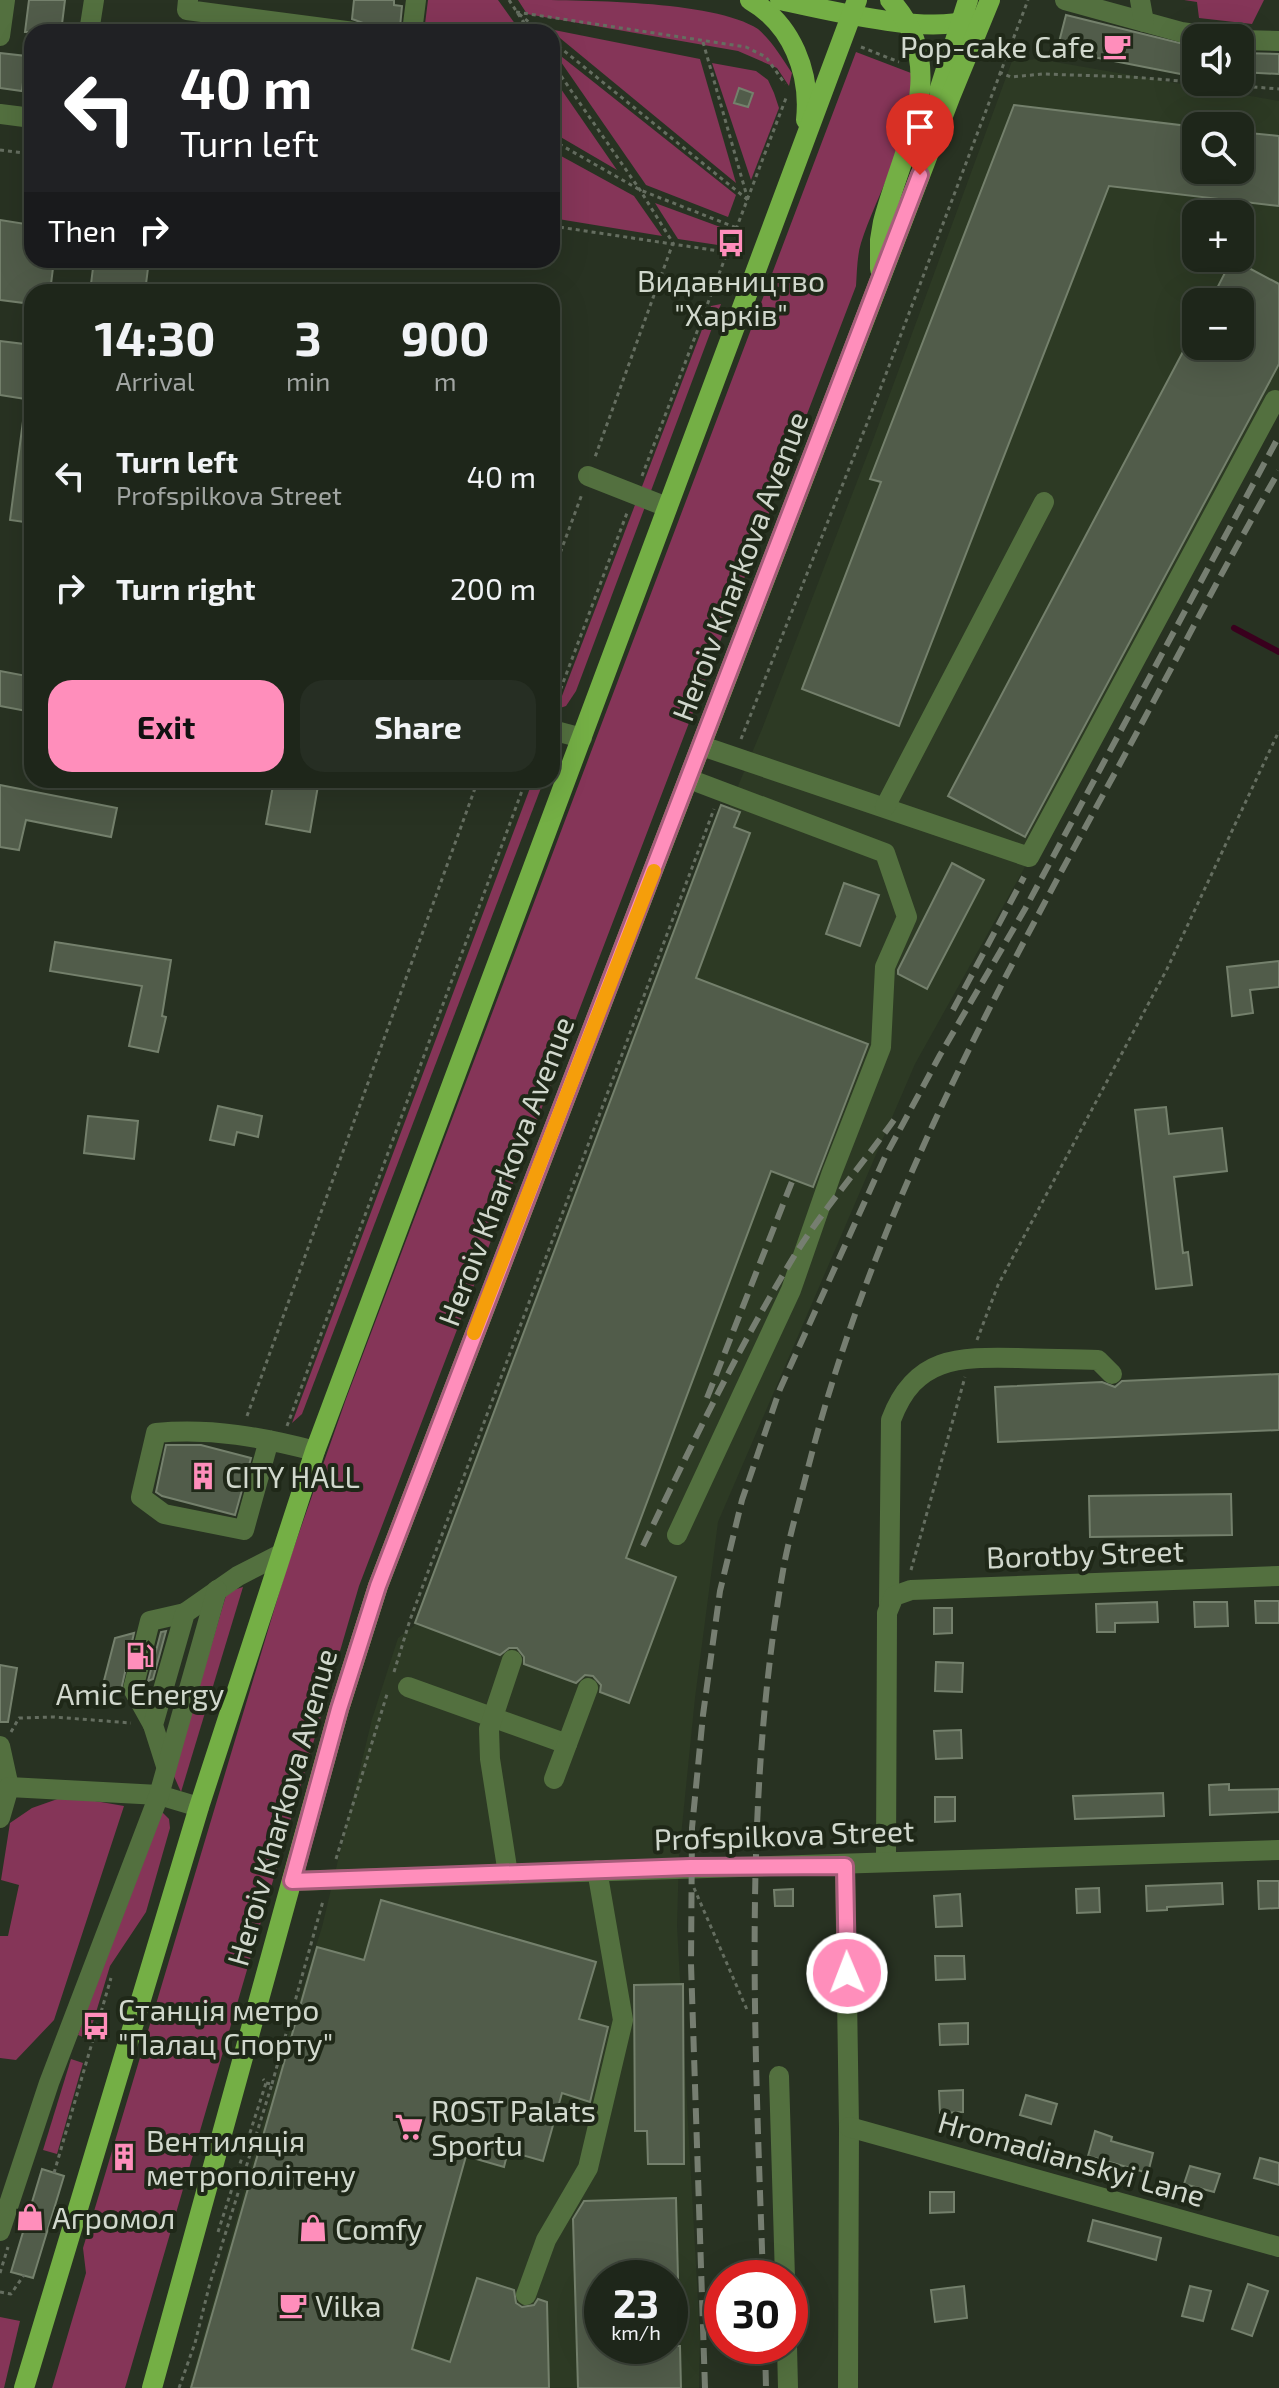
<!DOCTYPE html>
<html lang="en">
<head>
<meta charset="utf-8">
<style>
  :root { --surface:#1e261a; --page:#262e23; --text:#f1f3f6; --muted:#a1a5a2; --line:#3c4339; --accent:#ff8ebb }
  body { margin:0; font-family:"Exo 2",sans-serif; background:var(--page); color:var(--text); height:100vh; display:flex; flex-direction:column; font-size:30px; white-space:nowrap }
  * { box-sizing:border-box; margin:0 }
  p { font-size:26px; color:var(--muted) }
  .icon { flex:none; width:44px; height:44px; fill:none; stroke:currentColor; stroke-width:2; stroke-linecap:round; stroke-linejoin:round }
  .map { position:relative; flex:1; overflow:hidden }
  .side { position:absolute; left:24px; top:284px; width:536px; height:504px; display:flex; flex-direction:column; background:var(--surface); border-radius:24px; box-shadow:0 8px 32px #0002,0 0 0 2px var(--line) }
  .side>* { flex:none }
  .top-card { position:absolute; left:24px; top:24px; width:536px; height:244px; border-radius:24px; box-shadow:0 8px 32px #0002,0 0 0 2px var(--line); background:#202124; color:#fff; overflow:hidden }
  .fabs { position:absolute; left:1182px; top:24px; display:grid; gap:16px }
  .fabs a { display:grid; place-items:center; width:72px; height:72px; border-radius:16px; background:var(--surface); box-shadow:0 8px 32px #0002,0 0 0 2px var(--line); font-size:40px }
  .speed { position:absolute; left:584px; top:2260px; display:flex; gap:16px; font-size:40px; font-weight:700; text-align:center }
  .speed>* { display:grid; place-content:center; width:104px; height:104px; border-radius:50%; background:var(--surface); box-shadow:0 8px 32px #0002,0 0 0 2px var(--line); line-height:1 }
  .speed small { font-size:20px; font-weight:400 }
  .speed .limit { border:12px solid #d22; background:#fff; color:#111 }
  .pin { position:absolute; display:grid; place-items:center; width:68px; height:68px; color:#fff; margin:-82px -34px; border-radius:50% 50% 50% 0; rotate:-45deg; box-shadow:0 0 8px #0007 }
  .pin .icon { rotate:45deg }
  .me { position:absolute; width:88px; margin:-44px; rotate:359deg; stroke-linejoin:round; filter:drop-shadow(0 0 6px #0008) }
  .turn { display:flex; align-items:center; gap:28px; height:168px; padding:0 24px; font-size:36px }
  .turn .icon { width:104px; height:104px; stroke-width:2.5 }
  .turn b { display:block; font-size:56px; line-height:68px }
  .then { display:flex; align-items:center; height:76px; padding:0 24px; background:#0003; gap:16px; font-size:30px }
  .eta { display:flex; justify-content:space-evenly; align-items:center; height:136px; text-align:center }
  .eta b { font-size:48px; font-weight:700; line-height:56px }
  .action { display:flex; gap:16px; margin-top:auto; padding:16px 24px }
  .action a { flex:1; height:92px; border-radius:24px; background:var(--accent); color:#111; font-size:32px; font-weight:700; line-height:92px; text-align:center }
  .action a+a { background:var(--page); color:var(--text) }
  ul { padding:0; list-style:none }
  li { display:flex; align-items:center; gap:24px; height:112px; padding:0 24px }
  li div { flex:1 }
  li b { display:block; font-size:30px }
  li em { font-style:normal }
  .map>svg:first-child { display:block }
  .built { fill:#2d3a24; fill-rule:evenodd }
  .green { fill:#853558 }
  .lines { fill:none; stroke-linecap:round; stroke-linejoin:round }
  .stream { stroke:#39001d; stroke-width:6 }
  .building { fill:#515c4a; stroke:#74806c; stroke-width:2 }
  .path { stroke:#656e60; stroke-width:3; stroke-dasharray:4 4; stroke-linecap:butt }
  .minor { stroke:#53703f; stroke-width:20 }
  .major { stroke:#74af45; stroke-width:20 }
  .rail { stroke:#767e71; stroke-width:6; stroke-dasharray:16 8; stroke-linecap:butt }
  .route-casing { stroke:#a65c7a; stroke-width:20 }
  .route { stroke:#ff8ebb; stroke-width:14 }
  .slow { stroke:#f59e0b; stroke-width:14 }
  .labels { text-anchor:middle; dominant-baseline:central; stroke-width:8; stroke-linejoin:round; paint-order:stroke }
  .poi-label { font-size:30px; fill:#d1d8cd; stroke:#1f2818; text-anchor:start }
  .street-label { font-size:30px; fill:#d1d8cd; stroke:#1f2818 }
</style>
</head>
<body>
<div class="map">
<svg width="1279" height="2388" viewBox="0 0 1279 2388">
  <rect width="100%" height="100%" fill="#283222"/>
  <path class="built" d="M1038 59 1279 101V412L915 1064 718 1522 695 1698 679 1856 677 1926 700 2337 699 2388H189L287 2039 322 1927 372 1719 398 1638 414 1626 643 1012 762 729 873 440 1012 61ZM1196 126H1240V170H1196ZM1196 214H1240V258H1196ZM1196 302H1240V346H1196ZM602 2278H670V2346H602Z"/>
  <g class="green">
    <polygon points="428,0 498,0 521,32 424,32"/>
    <path d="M518 0C577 0 714 0 758 29 772 41 782 58 792 73L789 86 777 68 738 51 527 14Z"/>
    <polygon points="1184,0 1264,0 1252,24 1199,18 1197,2"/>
    <polygon points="549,29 700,59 736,183"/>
    <polygon points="552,49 736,195 728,217 646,185"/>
    <path d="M856 52 911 73C917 129 878 190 861 243 857 256 857 272 856 286L359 1586 125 2388H52L86 2273 83 2248 286 1570 346 1399Z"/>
    <polygon points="712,63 756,71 768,80 774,93 779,108 751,180"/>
    <polygon points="552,76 617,170 552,132"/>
    <polygon points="552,151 634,196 662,236 552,218"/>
    <polygon points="655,203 723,228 718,245 678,239"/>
    <polygon points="721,304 576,691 566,706 557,709 711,306"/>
    <polygon points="533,780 544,780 302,1414 292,1423"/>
    <polygon points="243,1587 181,1792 173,1774 227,1592"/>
    <polygon points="66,1796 124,1806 54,2020 16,2060 0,2058 0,1936 8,1936 19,1885 1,1880 10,1823 32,1808"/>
    <polygon points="161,1811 169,1819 170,1828 146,1912 110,1966 88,2039 78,2035 113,1933"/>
    <polygon points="71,2059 83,2063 57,2154 43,2150"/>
    <polygon points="0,2317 20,2321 4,2388 0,2388"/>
  </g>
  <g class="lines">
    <polyline class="stream" points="1234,628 1279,652"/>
  </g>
  <g class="building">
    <polygon points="29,0 65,0 61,32 25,32"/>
    <polygon points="354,0 394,0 394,5 402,6 400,27 363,23 352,19"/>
    <polygon points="1066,15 1196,47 1196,77 1057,50"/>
    <polygon points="0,53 26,56 22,91 0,88"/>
    <polygon points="1242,53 1279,54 1279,74 1241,72"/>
    <polygon points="739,88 753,93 748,107 734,103"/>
    <polygon points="1014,105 1196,127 1196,170 1240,170 1240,132 1279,136 1279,206 1109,186 899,726 802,689 881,482 870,479"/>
    <polygon points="0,220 32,225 32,260 54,260 50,292 32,292 32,304 0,300"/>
    <polygon points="1232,259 1279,284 1279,364 1025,837 948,796 1186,346 1240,346 1240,302 1210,302"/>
    <polygon points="94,260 149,260 145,292 90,292"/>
    <polygon points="0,341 32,345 32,400 0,395"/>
    <polygon points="23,421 32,422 32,523 10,520"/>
    <polygon points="0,671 32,677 32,712 0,706"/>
    <polygon points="274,780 319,780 310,832 266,824"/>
    <polygon points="0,785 117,808 111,837 26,820 19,850 0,847"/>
    <polygon points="721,805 740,812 734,827 750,833 696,978 868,1044 813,1187 771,1171 626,1558 676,1577 629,1703 600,1692 601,1685 593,1676 585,1675 576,1683 524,1664 524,1657 517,1648 509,1648 500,1655 415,1623"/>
    <polygon points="952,863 984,880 927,989 898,974 898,970"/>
    <polygon points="844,883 879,895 860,946 826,934"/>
    <polygon points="55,942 171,960 162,1016 166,1017 158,1052 129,1046 142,986 50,971"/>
    <polygon points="1279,961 1279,987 1250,990 1253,1013 1232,1016 1227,967"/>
    <polygon points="218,1106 262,1116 258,1137 237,1132 234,1145 210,1140"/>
    <polygon points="1166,1107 1169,1134 1222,1128 1227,1171 1174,1177 1183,1253 1188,1252 1192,1285 1156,1289 1135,1110"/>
    <polygon points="88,1116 138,1121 134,1159 84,1153"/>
    <polygon points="1279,1374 1279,1430 998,1442 995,1387 1102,1382 1115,1387 1122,1381"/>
    <polygon points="166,1445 201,1445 251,1458 235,1515 162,1496 156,1492"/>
    <polygon points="1231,1494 1232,1535 1090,1537 1089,1496"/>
    <polygon points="1255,1601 1279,1601 1279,1623 1256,1623"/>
    <polygon points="1157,1602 1158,1622 1115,1623 1115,1632 1097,1632 1096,1604"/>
    <polygon points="1194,1602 1227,1602 1228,1626 1195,1627"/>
    <polygon points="934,1608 952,1608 952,1633 934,1634"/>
    <polygon points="166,1631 153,1679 148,1681 161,1632"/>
    <polygon points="134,1633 121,1690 99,1700 115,1638"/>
    <polygon points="936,1662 963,1663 962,1692 935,1691"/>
    <polygon points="0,1665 17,1668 8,1722 0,1722"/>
    <polygon points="961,1730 962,1758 936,1759 934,1731"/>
    <polygon points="1229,1784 1229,1790 1279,1789 1279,1812 1210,1815 1209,1785"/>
    <polygon points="1163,1793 1164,1816 1075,1819 1073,1796"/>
    <polygon points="935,1797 955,1797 955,1821 935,1822"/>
    <polygon points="1258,1881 1279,1881 1279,1908 1259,1909"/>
    <polygon points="1222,1883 1223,1904 1167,1907 1167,1910 1147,1911 1146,1886"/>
    <polygon points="1099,1888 1100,1912 1077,1913 1076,1889"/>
    <polygon points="793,1889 793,1906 775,1906 774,1890"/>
    <polygon points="960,1894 962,1926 936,1927 934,1896"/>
    <polygon points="381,1900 596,1962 579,2019 608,2027 590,2102 562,2093 543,2161 508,2151 504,2167 466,2156 412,2349 450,2362 477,2278 514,2290 516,2303 522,2307 534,2305 538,2299 547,2302 549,2388 191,2388 317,1947 364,1960"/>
    <polygon points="935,1956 964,1956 965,1979 936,1980"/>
    <polygon points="683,1984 684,2164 648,2164 647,2131 635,2131 634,1985"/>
    <polygon points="968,2023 968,2044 940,2045 939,2024"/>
    <polygon points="963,2090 963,2112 940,2113 939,2091"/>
    <polygon points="1026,2095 1057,2104 1051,2124 1020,2115"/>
    <polygon points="1095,2131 1112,2137 1111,2141 1153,2153 1148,2173 1088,2156"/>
    <polygon points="1260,2158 1279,2163 1279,2185 1254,2178"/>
    <polygon points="1190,2166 1220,2174 1214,2192 1184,2184"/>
    <polygon points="42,2169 64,2176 33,2278 11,2272"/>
    <polygon points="930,2192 954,2192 954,2212 930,2213"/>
    <polygon points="676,2198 678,2278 602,2278 602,2346 680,2346 681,2388 578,2388 573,2219 584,2201"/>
    <polygon points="1093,2220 1161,2238 1156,2260 1088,2241"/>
    <polygon points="1248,2284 1268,2291 1252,2336 1232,2329"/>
    <polygon points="964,2286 967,2318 935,2322 931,2290"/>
    <polygon points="1190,2286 1211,2291 1203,2321 1182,2316"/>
  </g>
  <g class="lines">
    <g class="path">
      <polyline points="509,0 530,32"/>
      <polyline points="516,12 746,47 766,57 785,84"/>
      <polyline points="519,14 541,32"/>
      <polyline points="552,41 748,200"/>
      <polyline points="703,42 748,200"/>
      <polyline points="861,47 899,62"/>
      <polyline points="552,63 640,190 673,243 594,460"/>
      <polyline points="999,72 1011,77 1043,74 1132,77 1279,89"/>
      <polyline points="552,140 640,190 737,228"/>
      <polyline points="0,150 32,154"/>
      <polyline points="552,226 726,252"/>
      <polyline points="642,476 786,98"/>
      <polyline points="552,575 582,494"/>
      <polyline points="552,712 627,513"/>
      <polyline points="741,739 870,416 1028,0"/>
      <polyline points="977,1340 998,1285 1167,969 1279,731"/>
      <polyline points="247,1416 478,780"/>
      <polyline points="287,1426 526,780"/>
      <polyline points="911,1570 965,1377"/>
      <polyline points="394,1672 410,1620 714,809"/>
      <polyline points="11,1732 19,1718 54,1717 131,1723"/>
      <polyline points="336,1859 388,1691"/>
      <polyline points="694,1888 748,2012"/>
      <polyline points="272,2084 323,1901"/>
      <polyline points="54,2173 111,1978"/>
      <polyline points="218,2232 266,2083 263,2079"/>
      <polyline points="0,2273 8,2247"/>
      <polyline points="0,2292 11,2294 24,2275"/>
      <polyline points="179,2388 195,2343 210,2283 272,2084 266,2083"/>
    </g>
    <g class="minor">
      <polyline points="188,0 187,10 354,32"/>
      <polyline points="1065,0 1181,32 1224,38"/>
      <polyline points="1140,0 1144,22"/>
      <polyline points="89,32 94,0"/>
      <polyline points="412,32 416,0"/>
      <polyline points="0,36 5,0"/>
      <polyline points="1240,40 1279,41"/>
      <polyline points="0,114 32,118"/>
      <polyline points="588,476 667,507"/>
      <polyline points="552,730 582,738"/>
      <polyline points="702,746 1029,857 1275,400"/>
      <polyline points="885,807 1044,502"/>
      <path d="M269 1440 244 1530 164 1514 141 1497 156 1433C212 1428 262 1437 315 1451"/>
      <polyline points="677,1535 791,1290 831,1175 881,1047 885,967 907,917 885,853 689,779"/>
      <path d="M889 1604 891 1420C915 1356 958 1357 1018 1358 1044 1359 1071 1359 1098 1360L1112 1374"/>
      <polyline points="408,1687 567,1744"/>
      <polyline points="153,1725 133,1689 150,1621 185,1613"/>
      <polyline points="0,1746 9,1787"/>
      <polyline points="166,1766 153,1725 185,1613 238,1576 281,1554"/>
      <polyline points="554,1779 588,1688"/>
      <polyline points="0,1818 9,1787 159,1795 199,1807"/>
      <polyline points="886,1861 887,1613 894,1596 911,1590 1279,1576"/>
      <polyline points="845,1866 849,2127 848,2388"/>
      <polyline points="508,1874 490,1759 489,1729 512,1660"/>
      <polyline points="292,1881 1279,1850"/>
      <polyline points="779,2076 785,2278"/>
      <polyline points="849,2127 1279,2247"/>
      <polyline points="0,2231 49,2083 159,1795 217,1590"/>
      <polyline points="526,2295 546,2240 588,2168 623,2020 597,1870"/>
      <polyline points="787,2346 788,2388"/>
    </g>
    <g class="major">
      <path d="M750 0C792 24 811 73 806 120"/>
      <path d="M780 0C822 9 932 36 969 19"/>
      <polyline points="939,91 968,0"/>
      <path d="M880 269V240L883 222C902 149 953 67 890 0"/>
      <polyline points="24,2388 199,1807 315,1451 857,0"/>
      <polyline points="152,2388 339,1709 378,1586 951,95 990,0"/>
    </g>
    <g class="rail">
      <polyline points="953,1010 1024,877"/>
      <polyline points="707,1398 793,1179"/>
      <path d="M643 1546C690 1448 739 1346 796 1253 825 1207 862 1165 894 1120"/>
      <path d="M763 2278C755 2041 742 1800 784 1565 790 1534 799 1503 807 1472 868 1229 985 1011 1104 793 1163 686 1218 577 1279 471"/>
      <polyline points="765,2346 766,2388"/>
      <polyline points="705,2388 691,1964 692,1828 703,1715 720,1591 742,1500 780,1389 885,1157 940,1055 1025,909 1279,436"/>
    </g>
  </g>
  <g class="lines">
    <defs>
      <polyline id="route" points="847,1973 845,1866 690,1867 292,1881 339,1709 378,1586 920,175"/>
    </defs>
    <use href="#route" class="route-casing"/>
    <use href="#route" class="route"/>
    <polyline class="slow" points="474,1333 654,871"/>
  </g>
  <defs>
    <symbol id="cafe-bare" viewBox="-9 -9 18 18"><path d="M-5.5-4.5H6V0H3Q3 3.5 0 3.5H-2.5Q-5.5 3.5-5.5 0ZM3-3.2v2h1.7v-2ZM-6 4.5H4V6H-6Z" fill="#ff8ebb" stroke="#1f2818" stroke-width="2.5" paint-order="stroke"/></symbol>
    <symbol id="bus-bare" viewBox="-9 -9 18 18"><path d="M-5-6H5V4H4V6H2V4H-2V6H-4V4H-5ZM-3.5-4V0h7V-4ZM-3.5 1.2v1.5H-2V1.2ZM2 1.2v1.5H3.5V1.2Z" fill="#ff8ebb" stroke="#1f2818" stroke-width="2.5" paint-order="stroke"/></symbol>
    <symbol id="building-bare" viewBox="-9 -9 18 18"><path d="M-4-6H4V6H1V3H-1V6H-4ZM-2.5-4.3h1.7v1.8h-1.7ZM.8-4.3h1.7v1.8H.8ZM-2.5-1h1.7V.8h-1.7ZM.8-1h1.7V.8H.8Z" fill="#ff8ebb" stroke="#1f2818" stroke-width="2.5" paint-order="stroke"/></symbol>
    <symbol id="fuel-bare" viewBox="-9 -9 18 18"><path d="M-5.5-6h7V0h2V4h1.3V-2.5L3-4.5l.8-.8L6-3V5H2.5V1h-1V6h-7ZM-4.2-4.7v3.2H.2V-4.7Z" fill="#ff8ebb" stroke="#1f2818" stroke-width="2.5" paint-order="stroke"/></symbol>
    <symbol id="supermarket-bare" viewBox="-9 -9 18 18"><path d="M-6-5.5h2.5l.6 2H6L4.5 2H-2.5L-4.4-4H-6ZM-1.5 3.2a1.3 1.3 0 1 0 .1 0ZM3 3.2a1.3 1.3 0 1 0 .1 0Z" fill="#ff8ebb" stroke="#1f2818" stroke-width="2.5" paint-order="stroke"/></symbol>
    <symbol id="shop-bare" viewBox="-9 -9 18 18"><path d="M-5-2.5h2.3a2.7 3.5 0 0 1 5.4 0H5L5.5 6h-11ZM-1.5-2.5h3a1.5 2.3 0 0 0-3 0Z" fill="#ff8ebb" stroke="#1f2818" stroke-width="2.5" paint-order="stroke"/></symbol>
  </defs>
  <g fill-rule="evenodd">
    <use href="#cafe-bare" x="1097" y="26" width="40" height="40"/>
    <use href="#bus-bare" x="711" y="223" width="40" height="40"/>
    <use href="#building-bare" x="183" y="1456" width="40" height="40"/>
    <use href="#fuel-bare" x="120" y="1636" width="40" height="40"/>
    <use href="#bus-bare" x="76" y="2006" width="40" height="40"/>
    <use href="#supermarket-bare" x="389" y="2107" width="40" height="40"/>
    <use href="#building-bare" x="104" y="2137" width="40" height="40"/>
    <use href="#shop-bare" x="10" y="2197" width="40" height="40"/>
    <use href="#shop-bare" x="293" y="2208" width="40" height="40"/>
    <use href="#cafe-bare" x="273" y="2285" width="40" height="40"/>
  </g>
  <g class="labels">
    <g class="poi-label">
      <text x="1095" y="46" text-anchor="end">Pop-cake Cafe</text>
      <text x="731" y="280" text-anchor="middle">Видавництво<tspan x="731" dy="34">"Харків"</tspan></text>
      <text x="225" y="1476">CITY HALL</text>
      <text x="140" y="1693" text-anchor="middle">Amic Energy</text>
      <text x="118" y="2009">Станція метро<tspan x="118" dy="34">"Палац Спорту"</tspan></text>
      <text x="431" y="2110">ROST Palats<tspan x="431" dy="34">Sportu</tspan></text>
      <text x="146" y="2140">Вентиляція<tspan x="146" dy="34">метрополітену</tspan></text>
      <text x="52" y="2217">Агромол</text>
      <text x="335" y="2228">Comfy</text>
      <text x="315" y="2305">Vilka</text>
    </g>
    <g class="street-label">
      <text transform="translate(739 566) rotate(-69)">Heroiv Kharkova Avenue</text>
      <text transform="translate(505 1171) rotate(-69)">Heroiv Kharkova Avenue</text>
      <text transform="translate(1085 1553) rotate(-2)">Borotby Street</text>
      <text transform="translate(281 1807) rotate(-74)">Heroiv Kharkova Avenue</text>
      <text transform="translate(784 1834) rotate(-2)">Profspilkova Street</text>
      <text transform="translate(1072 2158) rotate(16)">Hromadianskyi Lane</text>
    </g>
  </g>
</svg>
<div class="fabs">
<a><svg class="icon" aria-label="sound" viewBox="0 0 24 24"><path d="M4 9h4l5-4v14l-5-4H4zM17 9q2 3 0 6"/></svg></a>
<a><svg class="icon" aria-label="search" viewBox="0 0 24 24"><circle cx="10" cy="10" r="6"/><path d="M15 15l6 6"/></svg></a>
<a>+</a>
<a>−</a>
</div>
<div class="speed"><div>23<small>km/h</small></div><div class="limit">30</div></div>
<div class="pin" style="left:920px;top:175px;background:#d93025"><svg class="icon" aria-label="arrive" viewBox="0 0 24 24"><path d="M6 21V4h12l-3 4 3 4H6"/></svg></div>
<svg class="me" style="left:847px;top:1973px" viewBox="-20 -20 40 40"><circle r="17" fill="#ff8ebb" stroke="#fff" stroke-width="3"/><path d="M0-11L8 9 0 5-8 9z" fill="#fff"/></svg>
<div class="top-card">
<div class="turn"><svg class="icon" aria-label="left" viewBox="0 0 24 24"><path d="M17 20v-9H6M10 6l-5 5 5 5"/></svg><div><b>40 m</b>Turn left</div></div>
<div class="then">Then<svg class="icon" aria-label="right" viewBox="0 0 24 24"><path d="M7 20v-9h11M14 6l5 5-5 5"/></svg></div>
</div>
<section class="side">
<div class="eta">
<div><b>14:30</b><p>Arrival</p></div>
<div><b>3</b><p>min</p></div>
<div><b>900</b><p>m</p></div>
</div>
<ul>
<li><svg class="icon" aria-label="left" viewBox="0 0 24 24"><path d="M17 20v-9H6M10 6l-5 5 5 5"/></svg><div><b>Turn left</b><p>Profspilkova Street</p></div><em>40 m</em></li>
<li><svg class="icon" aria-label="right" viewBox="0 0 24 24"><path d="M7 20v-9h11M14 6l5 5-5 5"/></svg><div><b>Turn right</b></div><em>200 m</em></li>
</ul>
<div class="action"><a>Exit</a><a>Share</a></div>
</section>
</div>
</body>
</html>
